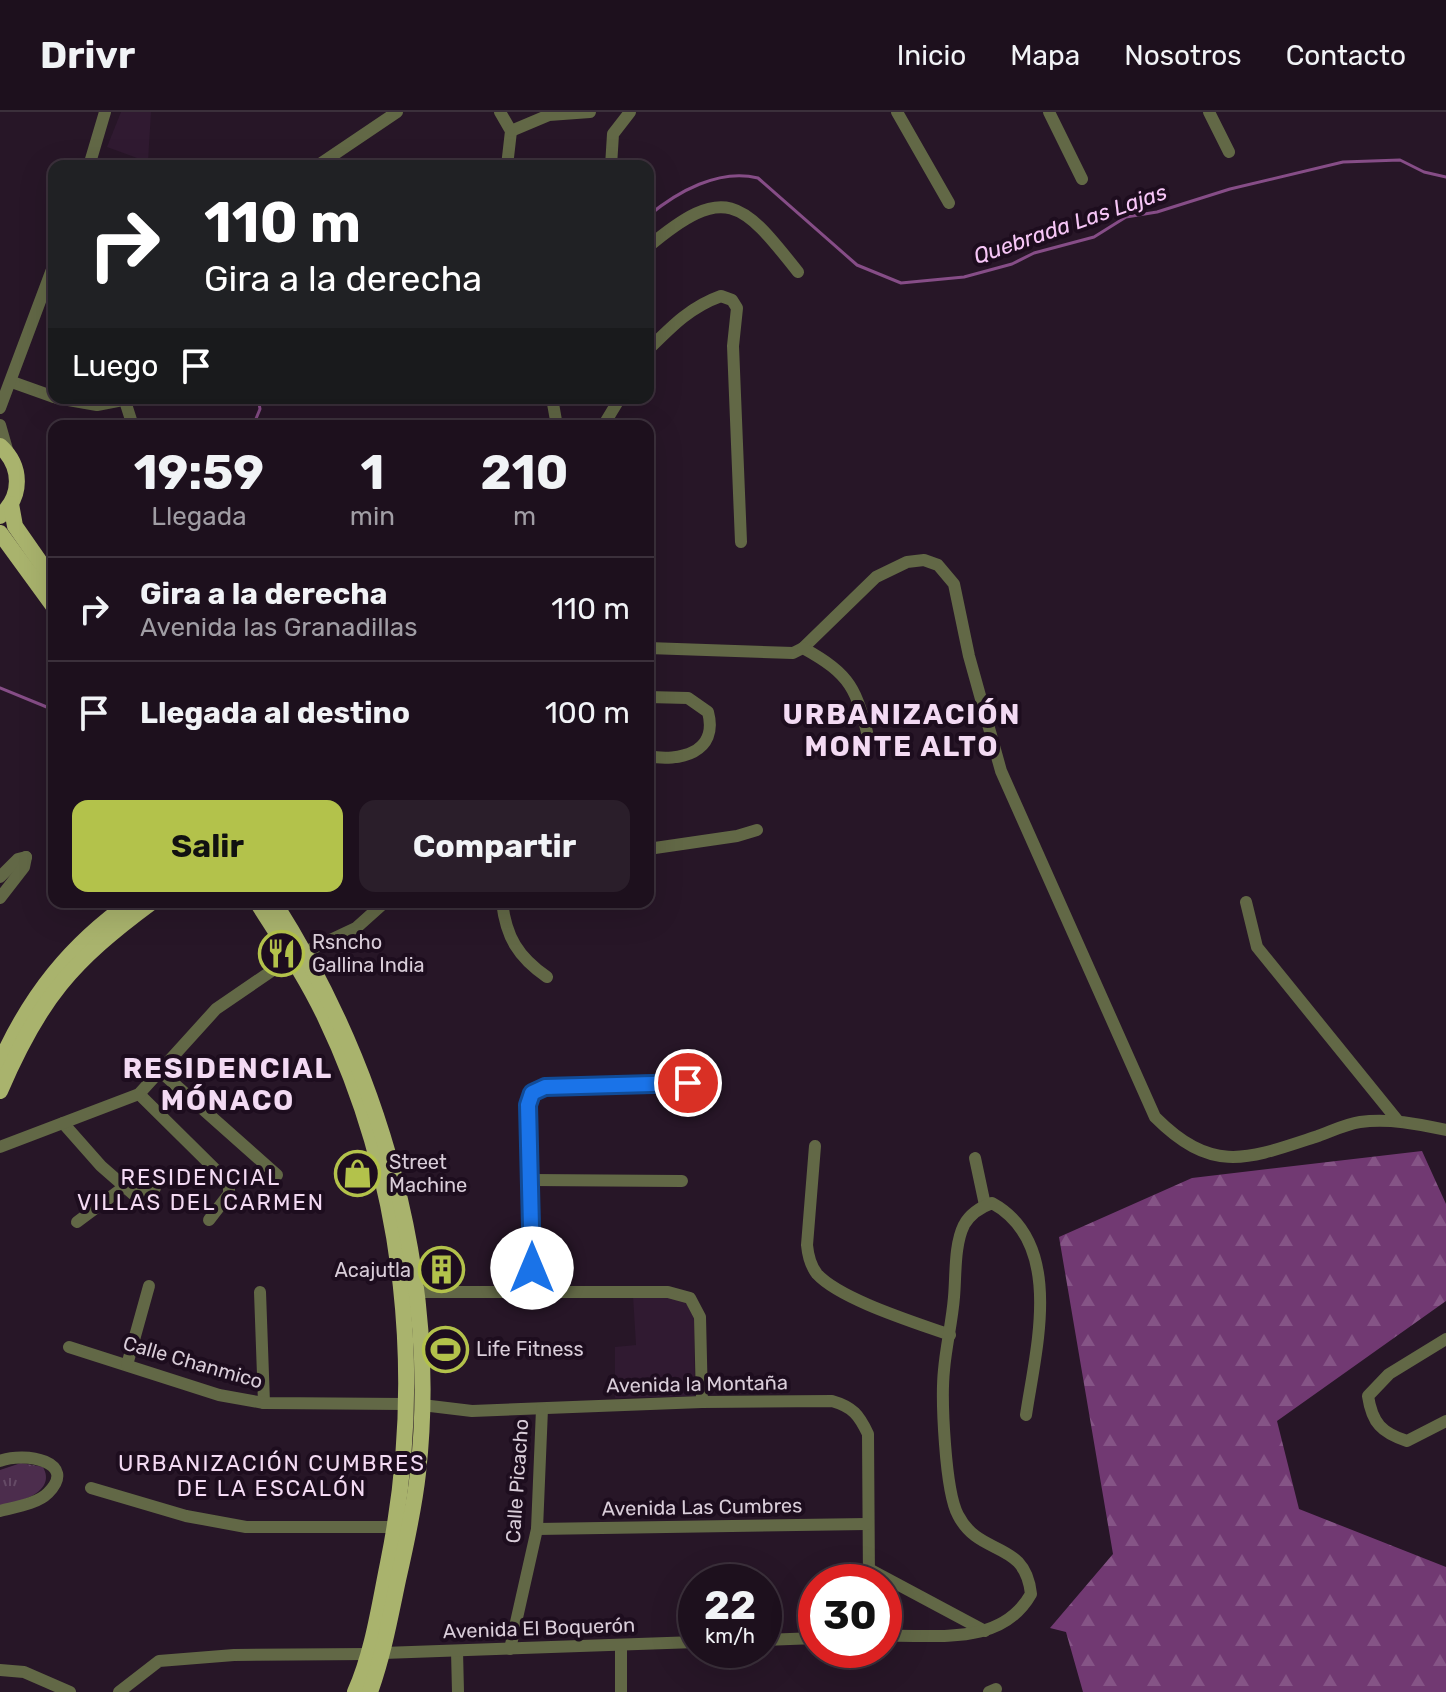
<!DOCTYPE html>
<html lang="es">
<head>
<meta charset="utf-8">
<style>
  :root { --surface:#1d101d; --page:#2a1e2a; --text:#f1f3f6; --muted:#a09da4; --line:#3b303b; --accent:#b3c24b }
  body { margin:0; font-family:Rubik,sans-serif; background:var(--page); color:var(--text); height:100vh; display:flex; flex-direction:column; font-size:30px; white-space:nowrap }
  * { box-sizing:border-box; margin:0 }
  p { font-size:26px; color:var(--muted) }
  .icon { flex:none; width:44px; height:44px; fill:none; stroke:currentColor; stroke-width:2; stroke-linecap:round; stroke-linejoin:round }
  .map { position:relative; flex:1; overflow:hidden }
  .panel { position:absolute; left:48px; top:308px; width:606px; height:488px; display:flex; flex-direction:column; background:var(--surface); border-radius:16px; box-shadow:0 8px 32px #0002,0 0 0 2px var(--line) }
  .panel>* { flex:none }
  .banner { position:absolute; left:48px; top:48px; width:606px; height:244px; border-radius:16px; box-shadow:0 8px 32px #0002,0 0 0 2px var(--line); background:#202124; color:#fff; overflow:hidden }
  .speed { position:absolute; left:678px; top:1452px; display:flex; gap:16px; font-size:40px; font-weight:700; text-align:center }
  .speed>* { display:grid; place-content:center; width:104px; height:104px; border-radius:50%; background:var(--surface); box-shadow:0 8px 32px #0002,0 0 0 2px var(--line); line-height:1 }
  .speed small { font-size:20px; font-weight:400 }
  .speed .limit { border:12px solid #d22; background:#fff; color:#111 }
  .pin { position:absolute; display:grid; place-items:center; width:68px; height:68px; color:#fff; margin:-34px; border:4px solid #fff; border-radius:50%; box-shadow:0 2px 8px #0007 }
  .me { position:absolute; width:88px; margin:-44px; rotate:0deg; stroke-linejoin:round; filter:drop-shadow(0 0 6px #0008) }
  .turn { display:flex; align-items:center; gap:28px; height:168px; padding:0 24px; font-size:36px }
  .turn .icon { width:104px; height:104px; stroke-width:2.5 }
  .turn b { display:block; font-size:56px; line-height:68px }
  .then { display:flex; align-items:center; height:76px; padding:0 24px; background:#0003; gap:16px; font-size:30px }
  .eta { display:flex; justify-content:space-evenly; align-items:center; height:136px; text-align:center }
  .eta b { font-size:48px; font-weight:700; line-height:56px }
  .cta { display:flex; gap:16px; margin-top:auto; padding:16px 24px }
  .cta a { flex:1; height:92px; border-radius:16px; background:var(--accent); color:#111; font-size:32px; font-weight:700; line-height:92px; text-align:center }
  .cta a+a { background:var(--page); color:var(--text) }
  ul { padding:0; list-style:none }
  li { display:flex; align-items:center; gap:24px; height:104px; padding:0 24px; border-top:2px solid var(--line) }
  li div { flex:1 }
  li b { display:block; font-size:30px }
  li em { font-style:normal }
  header { display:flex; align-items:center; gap:48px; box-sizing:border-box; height:112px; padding:0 40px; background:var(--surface); border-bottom:2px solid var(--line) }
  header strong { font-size:38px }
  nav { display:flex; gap:44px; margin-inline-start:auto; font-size:28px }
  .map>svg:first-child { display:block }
  .built { fill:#301a31 }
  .grass { fill:url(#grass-tufts) }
  .forest { fill:url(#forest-firs) }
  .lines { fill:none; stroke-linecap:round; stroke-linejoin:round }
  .stream { stroke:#864d87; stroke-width:3 }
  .minor { stroke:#626846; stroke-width:12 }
  .major { stroke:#a9b36d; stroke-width:16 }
  .route-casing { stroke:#114b97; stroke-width:20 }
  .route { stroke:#1a73e8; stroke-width:14 }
  .labels { text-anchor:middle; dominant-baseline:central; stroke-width:8; stroke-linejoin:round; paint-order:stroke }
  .poi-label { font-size:20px; fill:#d9cdd9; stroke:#1d0d1e; text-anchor:start }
  .street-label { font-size:20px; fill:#d9cdd9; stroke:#1d0d1e }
  .water-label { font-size:22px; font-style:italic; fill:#f7c6f7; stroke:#1d0d1e }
  .neighbourhood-label { font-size:22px; letter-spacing:2px; fill:#f3daf3; stroke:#1d0d1e }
  .district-label { font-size:28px; font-weight:bold; letter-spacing:2px; fill:#f3daf3; stroke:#1d0d1e }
</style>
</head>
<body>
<header>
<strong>Drivr</strong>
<nav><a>Inicio</a><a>Mapa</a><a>Nosotros</a><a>Contacto</a></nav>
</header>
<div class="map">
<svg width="1446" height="1580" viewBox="0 0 1446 1580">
  <defs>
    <pattern id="grass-tufts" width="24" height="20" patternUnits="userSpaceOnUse" patternTransform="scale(2)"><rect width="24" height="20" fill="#4c2d4d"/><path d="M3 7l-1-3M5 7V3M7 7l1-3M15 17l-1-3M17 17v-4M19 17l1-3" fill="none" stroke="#654a66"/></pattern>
    <pattern id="forest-firs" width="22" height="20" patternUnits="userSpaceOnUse" patternTransform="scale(2)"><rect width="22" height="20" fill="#713972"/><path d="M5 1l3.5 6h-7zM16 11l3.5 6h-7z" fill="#855486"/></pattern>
  </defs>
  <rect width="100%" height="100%" fill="#271627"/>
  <g class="built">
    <polygon points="121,0 151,0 148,50 107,35"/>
    <polygon points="633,1184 668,1184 685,1189 694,1206 695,1284 615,1286 615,1235 636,1233"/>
  </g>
  <path class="grass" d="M21 1351 43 1355C57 1381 18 1390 0 1395V1358Z"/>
  <polygon class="forest" points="1422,1039 1446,1092 1446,1189 1277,1309 1299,1397 1446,1455 1446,1580 1083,1580 1066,1520 1050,1516 1113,1442 1059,1125 1192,1066"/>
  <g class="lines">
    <g class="stream">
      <path d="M648 104C677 80 719 56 758 66L857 153 901 171 964 165 1012 152 1034 141 1094 125 1126 105 1157 100 1230 77 1343 50 1400 48 1424 60 1446 65"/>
      <polyline points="333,286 345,291 366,286"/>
      <polyline points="253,314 260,297 258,286"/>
      <polyline points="0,576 54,598"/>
    </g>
    <g class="minor">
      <polyline points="500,0 511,19 507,54"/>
      <polyline points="897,0 949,91"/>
      <polyline points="1049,0 1082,67"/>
      <polyline points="1209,0 1229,40"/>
      <polyline points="511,19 549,3 590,0"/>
      <polyline points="89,54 105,0"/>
      <polyline points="317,54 397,0"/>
      <polyline points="611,54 613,22 630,0"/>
      <path d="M648 135C725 70 742 89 798 160"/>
      <path d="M648 238C671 215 690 195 721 184L732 188 737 196 733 234 741 430"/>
      <polyline points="12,270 54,285"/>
      <polyline points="57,286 97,293 133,286"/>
      <polyline points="124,286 133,314"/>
      <polyline points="552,286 557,314"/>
      <polyline points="0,296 54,152"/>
      <polyline points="0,313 8,341"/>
      <polyline points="603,314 620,286"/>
      <path d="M648 536 793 541 803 536 876 465 907 450 924 448 938 453 954 472 969 544 1001 659 1155 1005C1213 1063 1248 1047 1318 1024 1332 1019 1346 1012 1360 1010 1389 1006 1418 1012 1446 1018"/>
      <path d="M803 536C852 563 856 577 869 628"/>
      <path d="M648 585 688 586 708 600C719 641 679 650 648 644"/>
      <polyline points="648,737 737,724 757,718"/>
      <polyline points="0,765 18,747 26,745"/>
      <polyline points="0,786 24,755 26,745"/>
      <path d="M502 790C506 825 518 845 547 865"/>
      <polyline points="1246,790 1257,835 1398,1009"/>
      <polyline points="305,840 356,816 385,790"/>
      <polyline points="161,960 277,1063"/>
      <polyline points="139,982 229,1071 229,1082 209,1108"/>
      <polyline points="63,1011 101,1054 133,1082 155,1076"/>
      <path d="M815 1034 807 1133C808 1144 810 1153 817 1162 841 1188 917 1211 950 1223"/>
      <polyline points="0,1035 139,982 216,897 292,845"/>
      <polyline points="975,1046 985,1093"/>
      <polyline points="531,1068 682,1069"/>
      <polyline points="77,1110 124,1075"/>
      <polyline points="532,1179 528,993 532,981 545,975 688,971"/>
      <polyline points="260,1180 264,1291"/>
      <polyline points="416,1180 668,1180 690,1186 700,1205 702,1290"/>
      <path d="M1446 1227 1389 1262 1368 1284C1372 1311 1382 1321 1407 1329L1446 1309"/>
      <polyline points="69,1235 219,1283 264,1291 405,1292"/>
      <polyline points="127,1253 149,1174"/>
      <path d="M422 1293 472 1299 702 1290 832 1289C853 1295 859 1303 868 1322L869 1470"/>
      <path d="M0 1349C25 1339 79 1350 48 1381 37 1392 15 1395 0 1399"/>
      <polyline points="91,1376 186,1404 246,1415 395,1415"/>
      <polyline points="537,1417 867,1412"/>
      <polyline points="869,1457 985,1519"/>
      <path d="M884 1524C937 1522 1001 1535 1031 1482 1025 1427 980 1446 958 1403 945 1379 941 1286 944 1258 946 1234 952 1210 954 1185 956 1164 954 1133 964 1113 970 1102 981 1095 992 1091 1065 1131 1036 1236 1026 1303"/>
      <polyline points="764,1528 816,1526"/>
      <polyline points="621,1533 621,1580"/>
      <polyline points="510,1537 537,1417 542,1297"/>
      <polyline points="457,1539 458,1580"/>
      <polyline points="383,1541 696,1530"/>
      <polyline points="0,1558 24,1560 70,1580"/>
      <polyline points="119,1580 159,1549 234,1543 370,1542"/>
      <polyline points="989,1580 996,1577"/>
    </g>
    <g class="major">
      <path d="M0 334C22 354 23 384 0 404"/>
      <polyline points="11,392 15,414 54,470"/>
      <polyline points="0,421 54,495"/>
      <path d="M257 790C281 828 306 865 325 905 406 1074 425 1269 388 1451 379 1495 373 1539 355 1580"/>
      <path d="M274 790C380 957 440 1162 418 1361 414 1397 406 1433 398 1468 390 1506 383 1544 370 1580"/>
      <path d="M0 951C30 884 70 833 131 790"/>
      <path d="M0 979C40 886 71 850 152 790"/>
    </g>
  </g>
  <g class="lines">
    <defs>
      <polyline id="route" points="532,1156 528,993 532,981 545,975 688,971"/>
    </defs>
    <use href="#route" class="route-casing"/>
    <use href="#route" class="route"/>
  </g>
  <defs>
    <symbol id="restaurant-ring" viewBox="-11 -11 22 22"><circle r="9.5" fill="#1d0d1e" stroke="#b3c24b" stroke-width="1.5"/><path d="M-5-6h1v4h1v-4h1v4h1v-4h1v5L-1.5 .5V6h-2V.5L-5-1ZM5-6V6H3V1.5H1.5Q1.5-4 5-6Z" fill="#b3c24b"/></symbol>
    <symbol id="shop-ring" viewBox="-11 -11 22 22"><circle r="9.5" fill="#1d0d1e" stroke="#b3c24b" stroke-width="1.5"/><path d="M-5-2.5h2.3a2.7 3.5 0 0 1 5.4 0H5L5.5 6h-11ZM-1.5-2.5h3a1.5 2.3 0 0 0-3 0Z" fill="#b3c24b"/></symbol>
    <symbol id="building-ring" viewBox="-11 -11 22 22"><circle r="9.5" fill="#1d0d1e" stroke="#b3c24b" stroke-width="1.5"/><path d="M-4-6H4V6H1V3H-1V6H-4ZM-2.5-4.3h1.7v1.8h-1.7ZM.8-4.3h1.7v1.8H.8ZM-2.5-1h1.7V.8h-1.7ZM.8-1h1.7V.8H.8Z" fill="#b3c24b"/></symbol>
    <symbol id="stadium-ring" viewBox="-11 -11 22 22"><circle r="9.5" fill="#1d0d1e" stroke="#b3c24b" stroke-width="1.5"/><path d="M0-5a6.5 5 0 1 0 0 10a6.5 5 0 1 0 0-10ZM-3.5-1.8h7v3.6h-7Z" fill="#b3c24b"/></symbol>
  </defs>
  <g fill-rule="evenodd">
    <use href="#restaurant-ring" x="256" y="816" width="51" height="51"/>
    <use href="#shop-ring" x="332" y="1036" width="51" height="51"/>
    <use href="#building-ring" x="416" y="1132" width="51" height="51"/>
    <use href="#stadium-ring" x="420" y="1212" width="51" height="51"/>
  </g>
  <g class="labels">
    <g class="poi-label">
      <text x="312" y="830">Rsncho<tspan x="312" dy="23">Gallina India</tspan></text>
      <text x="389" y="1050">Street<tspan x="389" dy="23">Machine</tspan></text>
      <text x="411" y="1158" text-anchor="end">Acajutla</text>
      <text x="476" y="1237">Life Fitness</text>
    </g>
    <g class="street-label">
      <text transform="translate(193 1250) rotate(16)">Calle Chanmico</text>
      <text transform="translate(697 1272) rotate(-1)">Avenida la Montaña</text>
      <text transform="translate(517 1369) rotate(-86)">Calle Picacho</text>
      <text transform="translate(702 1395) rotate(-1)">Avenida Las Cumbres</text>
      <text transform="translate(539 1516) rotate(-2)">Avenida El Boquerón</text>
    </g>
    <g class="water-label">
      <text transform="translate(1070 112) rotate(-19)">Quebrada Las Lajas</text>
    </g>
    <g class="neighbourhood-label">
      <text x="201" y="1065">RESIDENCIAL<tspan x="201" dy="25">VILLAS DEL CARMEN</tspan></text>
      <text x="272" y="1351">URBANIZACIÓN CUMBRES<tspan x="272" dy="25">DE LA ESCALÓN</tspan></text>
    </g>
    <g class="district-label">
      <text x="902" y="602">URBANIZACIÓN<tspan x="902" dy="32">MONTE ALTO</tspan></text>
      <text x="228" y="956">RESIDENCIAL<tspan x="228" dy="32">MÓNACO</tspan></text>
    </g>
  </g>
</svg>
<div class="speed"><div>22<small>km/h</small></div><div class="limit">30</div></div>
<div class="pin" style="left:688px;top:971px;background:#d93025"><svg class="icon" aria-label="arrive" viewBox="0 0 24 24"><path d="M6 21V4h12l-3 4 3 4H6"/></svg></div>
<svg class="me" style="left:532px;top:1156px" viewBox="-20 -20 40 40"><circle r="19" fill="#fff"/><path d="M0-13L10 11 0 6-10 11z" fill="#1a73e8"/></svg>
<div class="banner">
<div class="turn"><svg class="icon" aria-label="right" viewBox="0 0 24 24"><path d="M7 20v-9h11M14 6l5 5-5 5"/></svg><div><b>110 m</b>Gira a la derecha</div></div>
<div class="then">Luego<svg class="icon" aria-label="arrive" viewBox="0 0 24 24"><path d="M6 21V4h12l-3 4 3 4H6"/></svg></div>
</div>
<section class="panel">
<div class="eta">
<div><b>19:59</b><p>Llegada</p></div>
<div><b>1</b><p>min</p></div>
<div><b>210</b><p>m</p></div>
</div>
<ul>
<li><svg class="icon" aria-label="right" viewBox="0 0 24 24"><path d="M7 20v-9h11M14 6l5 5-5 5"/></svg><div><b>Gira a la derecha</b><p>Avenida las Granadillas</p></div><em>110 m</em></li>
<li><svg class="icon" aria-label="arrive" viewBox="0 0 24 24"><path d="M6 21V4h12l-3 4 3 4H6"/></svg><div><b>Llegada al destino</b></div><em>100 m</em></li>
</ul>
<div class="cta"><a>Salir</a><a>Compartir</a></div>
</section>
</div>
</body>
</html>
